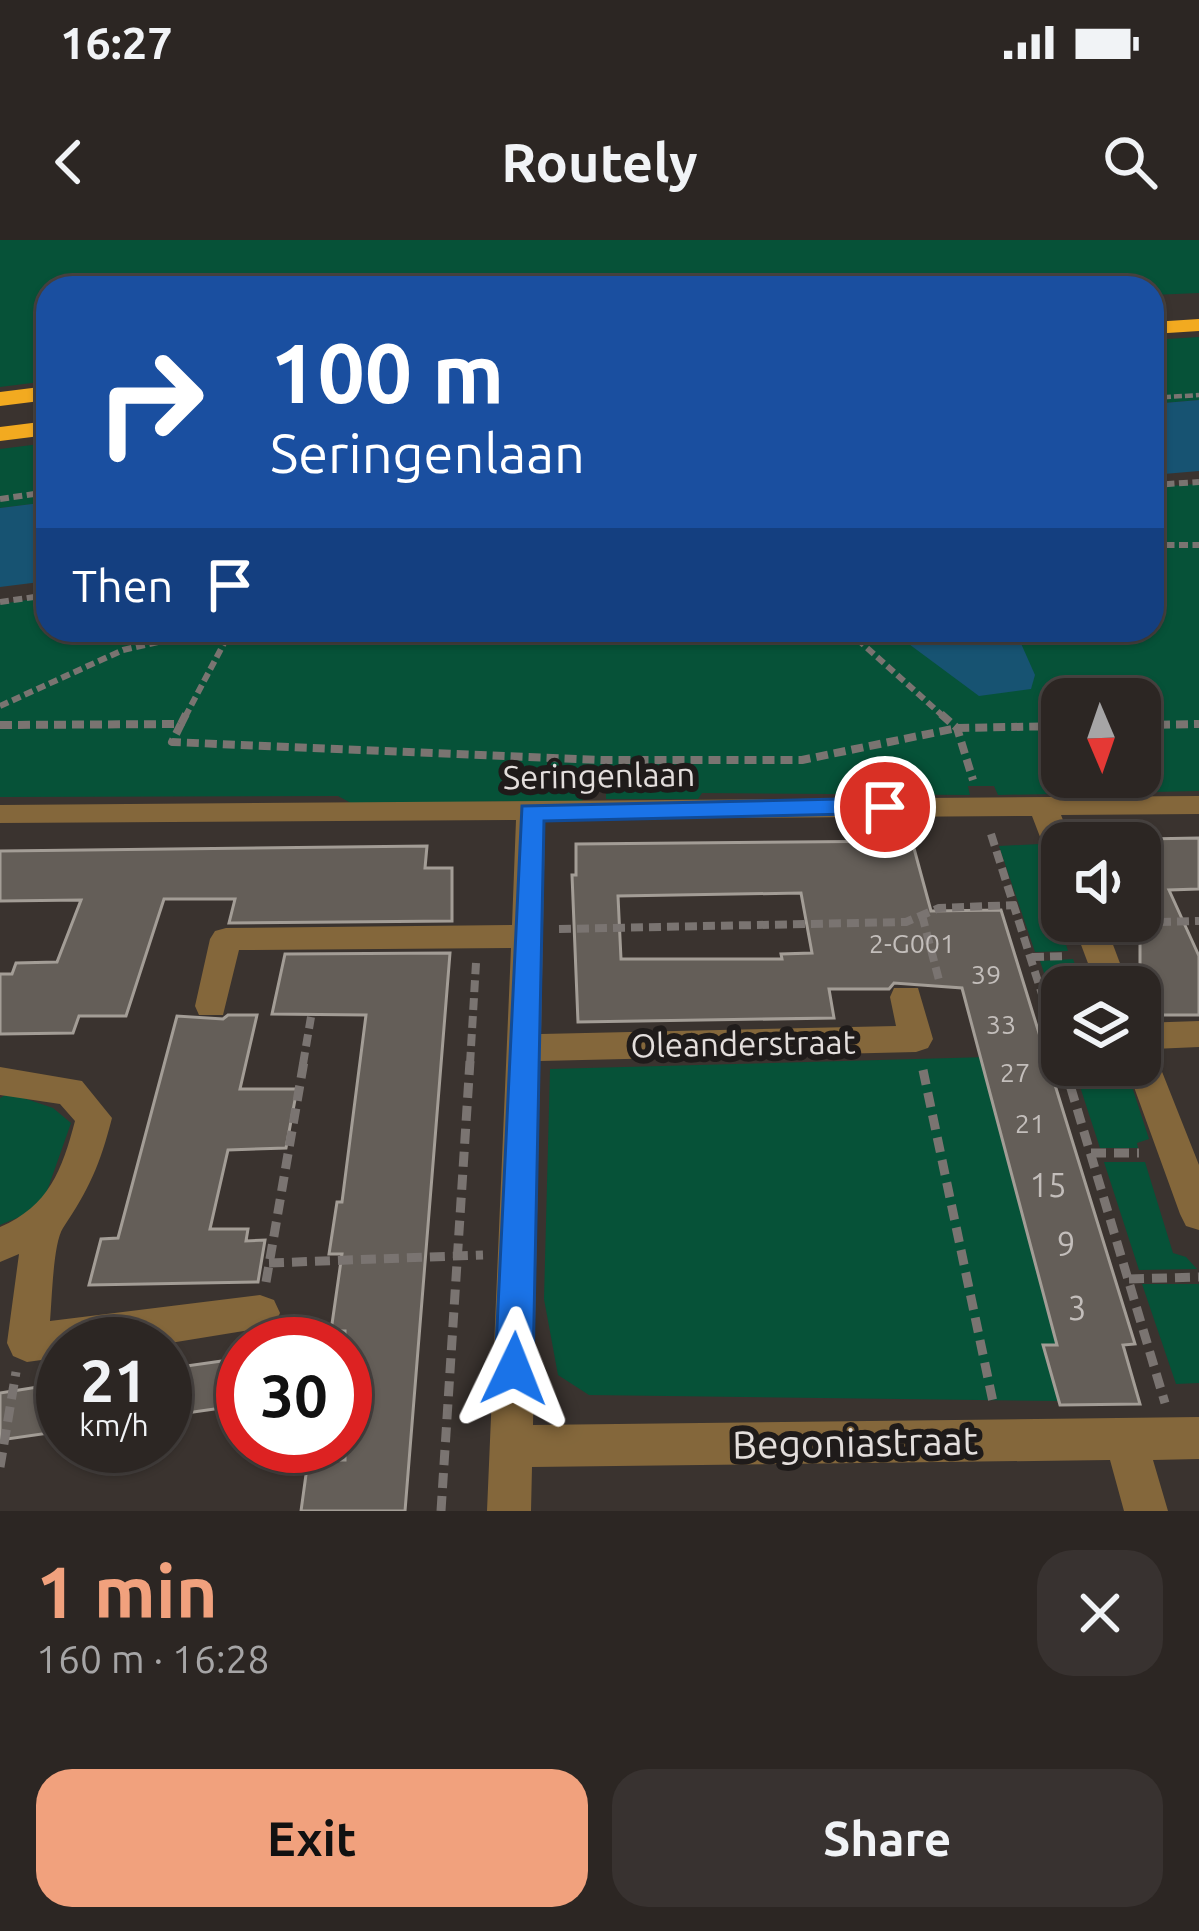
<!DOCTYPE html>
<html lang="en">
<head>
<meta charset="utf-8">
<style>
  :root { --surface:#2c2623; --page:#383230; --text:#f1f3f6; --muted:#a6a5a6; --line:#484341; --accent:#f1a17d }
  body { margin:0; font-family:Ubuntu,sans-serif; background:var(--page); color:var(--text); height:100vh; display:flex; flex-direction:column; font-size:45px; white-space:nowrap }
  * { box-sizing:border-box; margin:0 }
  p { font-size:39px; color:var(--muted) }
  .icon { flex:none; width:66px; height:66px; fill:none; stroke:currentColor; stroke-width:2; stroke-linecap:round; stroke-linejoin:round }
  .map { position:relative; height:1271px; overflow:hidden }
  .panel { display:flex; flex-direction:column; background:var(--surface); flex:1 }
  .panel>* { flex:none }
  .top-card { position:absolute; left:36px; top:36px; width:1128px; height:366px; border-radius:36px; box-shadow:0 3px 9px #0004,0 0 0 3px var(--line); background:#1a4fa0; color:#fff; overflow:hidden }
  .needle { width:78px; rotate:178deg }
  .fabs { position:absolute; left:1041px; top:438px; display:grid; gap:24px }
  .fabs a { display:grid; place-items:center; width:120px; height:120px; border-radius:24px; background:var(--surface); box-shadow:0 3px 9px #0004,0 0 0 3px var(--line); font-size:60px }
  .speed { position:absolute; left:36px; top:1077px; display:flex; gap:24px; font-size:60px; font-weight:700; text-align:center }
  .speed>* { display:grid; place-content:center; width:156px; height:156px; border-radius:50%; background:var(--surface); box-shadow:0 3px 9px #0004,0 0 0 3px var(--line); line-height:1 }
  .speed small { font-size:30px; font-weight:400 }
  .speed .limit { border:18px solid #d22; background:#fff; color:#111 }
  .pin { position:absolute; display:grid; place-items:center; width:102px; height:102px; color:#fff; margin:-51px; border:6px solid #fff; border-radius:50%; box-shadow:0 3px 12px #0007 }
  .me { position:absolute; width:132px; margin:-66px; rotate:2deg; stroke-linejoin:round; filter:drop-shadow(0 0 9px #0008) }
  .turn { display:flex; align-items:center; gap:42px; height:252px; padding:0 36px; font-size:54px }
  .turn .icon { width:156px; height:156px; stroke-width:2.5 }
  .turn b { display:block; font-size:84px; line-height:102px }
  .then { display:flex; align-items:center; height:114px; padding:0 36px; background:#0003; gap:24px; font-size:45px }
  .round { display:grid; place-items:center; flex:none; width:126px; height:126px; border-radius:36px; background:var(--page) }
  .head { display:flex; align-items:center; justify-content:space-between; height:204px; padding:0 36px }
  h1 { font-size:72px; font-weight:600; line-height:90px; color:var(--accent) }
  .cta { display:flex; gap:24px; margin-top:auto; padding:24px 36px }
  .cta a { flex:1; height:138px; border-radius:36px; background:var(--accent); color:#111; font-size:48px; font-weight:600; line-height:138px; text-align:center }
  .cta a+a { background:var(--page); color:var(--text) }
  .status { display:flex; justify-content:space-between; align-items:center; height:84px; padding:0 60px; background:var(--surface); direction:ltr }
  .status svg { height:33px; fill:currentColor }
  header { display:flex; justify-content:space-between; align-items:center; height:156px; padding:0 36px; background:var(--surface); font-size:54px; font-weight:600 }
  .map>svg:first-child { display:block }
  .green { fill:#065238; fill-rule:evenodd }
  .water { fill:#175372 }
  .building { fill:#645e58; stroke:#a39d96; stroke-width:3; fill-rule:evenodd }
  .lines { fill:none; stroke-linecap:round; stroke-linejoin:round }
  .path-far3 { stroke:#7a7471; stroke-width:4.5; stroke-dasharray:8 3; stroke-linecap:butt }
  .path-far2 { stroke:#7a7471; stroke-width:6; stroke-dasharray:9 4.5; stroke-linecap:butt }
  .path-far1 { stroke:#7a7471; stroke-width:8; stroke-dasharray:12 6; stroke-linecap:butt }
  .path { stroke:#7a7471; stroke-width:9; stroke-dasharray:15 8; stroke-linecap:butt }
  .minor { fill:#84673b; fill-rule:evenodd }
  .highway { fill:#f2aa20; fill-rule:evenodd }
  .route { fill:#1a73e8; stroke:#114b97; stroke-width:3 }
  .labels { text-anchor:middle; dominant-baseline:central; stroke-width:12; stroke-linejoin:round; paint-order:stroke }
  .number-label { font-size:27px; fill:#c3bebb }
  .street-label { font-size:33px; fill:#e3dedc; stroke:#1f1b1a }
  .near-number-label { font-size:33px; fill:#c3bebb }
  .near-street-label { font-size:39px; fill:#e3dedc; stroke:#1f1b1a }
</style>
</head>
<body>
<div class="status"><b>16:27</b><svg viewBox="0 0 49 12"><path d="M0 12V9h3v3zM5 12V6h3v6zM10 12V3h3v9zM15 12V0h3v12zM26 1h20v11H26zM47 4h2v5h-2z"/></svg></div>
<header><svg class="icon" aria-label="back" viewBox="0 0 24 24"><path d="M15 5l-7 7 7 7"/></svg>Routely<svg class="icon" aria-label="search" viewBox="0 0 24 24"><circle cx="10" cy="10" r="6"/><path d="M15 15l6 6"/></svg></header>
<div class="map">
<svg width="1199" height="1271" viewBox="0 0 1199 1271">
  <rect width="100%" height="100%" fill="#3a332f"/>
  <g class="green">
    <polygon points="0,0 1199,0 1199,53 1152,55 1152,48 48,48 48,141 0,147"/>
    <polygon points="1199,97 1199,160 1152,164 1152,100"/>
    <polygon points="48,203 48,262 0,268 0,209"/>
    <path d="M1199 244V551L998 555 994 546H968L970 555 702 553 698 559H606V548H591L582 561 351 563 338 556 0 557V364L48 357V390H1152V247ZM1062 459H1140V537H1062Z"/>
    <polygon points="1040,604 1051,631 1045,637 1068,711 1035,712 999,606"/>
    <polygon points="1073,719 1080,738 1091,738 1094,747 1062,747 1062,786 1040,721"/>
    <polygon points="988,817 1068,1105 1044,1106 1059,1161 589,1155 558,1135 544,1059 550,829"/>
    <polygon points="1073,825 1125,825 1149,899 1137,903 1138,908 1100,908"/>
    <polygon points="9,853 53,868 71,883 41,968 0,985 0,858"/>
    <polygon points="1104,922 1145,922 1173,1013 1186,1017 1197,1029 1139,1030"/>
    <polygon points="1142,1044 1199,1044 1199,1143 1176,1144"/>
  </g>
  <g class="water">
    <polygon points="1199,160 1199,231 1152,235 1152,164"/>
    <polygon points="48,262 48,341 0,347 0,268"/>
    <polygon points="890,390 1015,390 1035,435 1031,449 979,456"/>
  </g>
  <g class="building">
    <polygon points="1140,587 1145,599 1199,598 1199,649 1169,650 1199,716 1199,775 1163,775 1149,738 1140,738"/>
    <path d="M912 601 931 671 1001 670 1135 1104 1123 1105 1140 1164 1060 1165 1043 1105H1057L962 748 894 743 889 749H829L834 778 578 782 572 635H576V604ZM801 653 812 713 781 714 782 719H621L618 656Z"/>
    <polygon points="427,606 425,628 452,628 452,681 229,683 235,659 164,659 126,776 79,776 73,793 0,794 0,734 12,734 16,723 57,722 81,660 0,661 0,611"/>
    <polygon points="450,713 405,1271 301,1271 308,1220 345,1220 345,1091 331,1091 342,1014 329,1014 337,962 342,962 366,775 272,774 285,714"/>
    <polygon points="228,775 257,775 240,849 297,849 286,908 228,910 210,989 248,989 246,1001 265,1000 258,1042 89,1045 101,999 118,998 177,776 223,779"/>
    <polygon points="243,1118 243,1165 165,1176 165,1129"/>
    <polygon points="63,1143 63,1191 0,1200 0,1153"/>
  </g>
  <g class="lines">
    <polyline class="path-far3" points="1152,158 1199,155"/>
    <g class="path-far2">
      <polyline points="1152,245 1199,242"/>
      <polyline points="0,259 48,252"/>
      <polyline points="1152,305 1199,305"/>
      <polyline points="0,362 48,355"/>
      <polyline points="847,390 944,477"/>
      <polyline points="0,466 123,410 211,390"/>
      <polyline points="185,477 231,390"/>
    </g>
    <g class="path-far1">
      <polyline points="941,474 957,488 973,540"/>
      <polyline points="181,484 186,474"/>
      <polyline points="0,485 181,484 172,502 601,520 802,520 957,488 1062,486"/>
      <polyline points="1140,485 1199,484"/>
      <polyline points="991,594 1062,817"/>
      <polyline points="922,675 940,744"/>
      <polyline points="1123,683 1199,681"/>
      <polyline points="559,689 906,682 939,668 1016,665"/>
      <polyline points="1032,717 1068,716"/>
      <polyline points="303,824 311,777"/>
      <polyline points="470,824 476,723"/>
    </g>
    <g class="path">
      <polyline points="1064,825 1165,1163"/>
      <polyline points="923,830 993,1162"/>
      <polyline points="1091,913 1139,913"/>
      <polyline points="269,1023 483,1015"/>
      <polyline points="1129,1039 1199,1037"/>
      <polyline points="266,1042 304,821"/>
      <polyline points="0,1227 16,1132"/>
      <polyline points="441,1271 470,821"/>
    </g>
    <g class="minor">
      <polygon points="1199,556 1199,574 1061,575 1072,603 1062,603 1062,625 1047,615 1032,576 545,579 541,794 896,786 890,757 894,748 918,748 933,799 928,808 916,812 540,821 533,1185 1199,1177 1199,1219 1153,1220 1168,1271 1124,1271 1110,1220 532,1227 531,1271 487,1271 511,708 239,710 223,775 199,775 195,766 210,699 215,691 226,688 512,685 516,580 0,583 0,565"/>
      <polygon points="1072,681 1104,681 1129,747 1097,747"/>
      <polygon points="1199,781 1199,807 1153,809 1199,925 1199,990 1186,986 1180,974 1126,825 1140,825 1140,783"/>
      <path d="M0 827 82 841 112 878C100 925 89 949 63 988 53 1003 52 1060 50 1081L260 1055 274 1060 280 1073 274 1086 164 1104H63V1117L27 1122 13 1116 7 1103 19 1014 0 1022V987C49 966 62 930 75 881L60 864 0 855Z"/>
    </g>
    <g class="highway">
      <polygon points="1199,79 1199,91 1152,94 1152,82"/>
      <polygon points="48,146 48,160 0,166 0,152"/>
      <polygon points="48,181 48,195 0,201 0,187"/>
    </g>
  </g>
  <polygon class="route" points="885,558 894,561 894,573 544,581 533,1129 527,1142 514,1147 501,1142 495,1129 522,566"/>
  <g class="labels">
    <g class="number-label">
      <text x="912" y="703">2-G001</text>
      <text x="986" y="734">39</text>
      <text x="1001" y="784">33</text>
      <text x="1015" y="832">27</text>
      <text x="1030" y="883">21</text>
    </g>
    <g class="street-label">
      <text transform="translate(599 535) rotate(-1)">Seringenlaan</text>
      <text transform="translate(743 803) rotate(-1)">Oleanderstraat</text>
    </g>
    <g class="near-number-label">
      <text x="1048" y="944">15</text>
      <text x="1066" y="1003">9</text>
      <text x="1077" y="1067">3</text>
    </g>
    <g class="near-street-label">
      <text transform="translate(855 1202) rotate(-1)">Begoniastraat</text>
    </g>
  </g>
</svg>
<div class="fabs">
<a><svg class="needle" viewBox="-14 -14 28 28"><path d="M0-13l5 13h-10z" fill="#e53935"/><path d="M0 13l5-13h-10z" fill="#a6a5a6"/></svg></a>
<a><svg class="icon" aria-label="sound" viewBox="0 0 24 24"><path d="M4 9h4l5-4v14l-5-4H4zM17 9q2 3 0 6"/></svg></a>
<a><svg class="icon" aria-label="layers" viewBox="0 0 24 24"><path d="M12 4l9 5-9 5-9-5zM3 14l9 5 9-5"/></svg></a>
</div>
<div class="speed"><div>21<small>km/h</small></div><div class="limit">30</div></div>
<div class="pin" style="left:885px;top:567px;background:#d93025"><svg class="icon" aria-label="arrive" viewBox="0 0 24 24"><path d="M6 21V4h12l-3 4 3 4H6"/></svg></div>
<svg class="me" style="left:514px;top:1129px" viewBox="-20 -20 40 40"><path d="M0-17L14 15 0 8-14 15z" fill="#1a73e8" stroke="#fff" stroke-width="4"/></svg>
<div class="top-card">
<div class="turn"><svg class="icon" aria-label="right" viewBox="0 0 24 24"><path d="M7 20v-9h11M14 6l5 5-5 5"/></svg><div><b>100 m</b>Seringenlaan</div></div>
<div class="then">Then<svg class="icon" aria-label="arrive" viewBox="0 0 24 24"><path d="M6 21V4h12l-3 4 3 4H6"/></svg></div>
</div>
</div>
<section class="panel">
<div class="head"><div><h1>1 min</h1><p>160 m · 16:28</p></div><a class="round"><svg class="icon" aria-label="close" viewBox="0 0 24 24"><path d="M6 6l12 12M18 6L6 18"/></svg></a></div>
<div class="cta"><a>Exit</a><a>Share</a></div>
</section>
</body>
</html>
